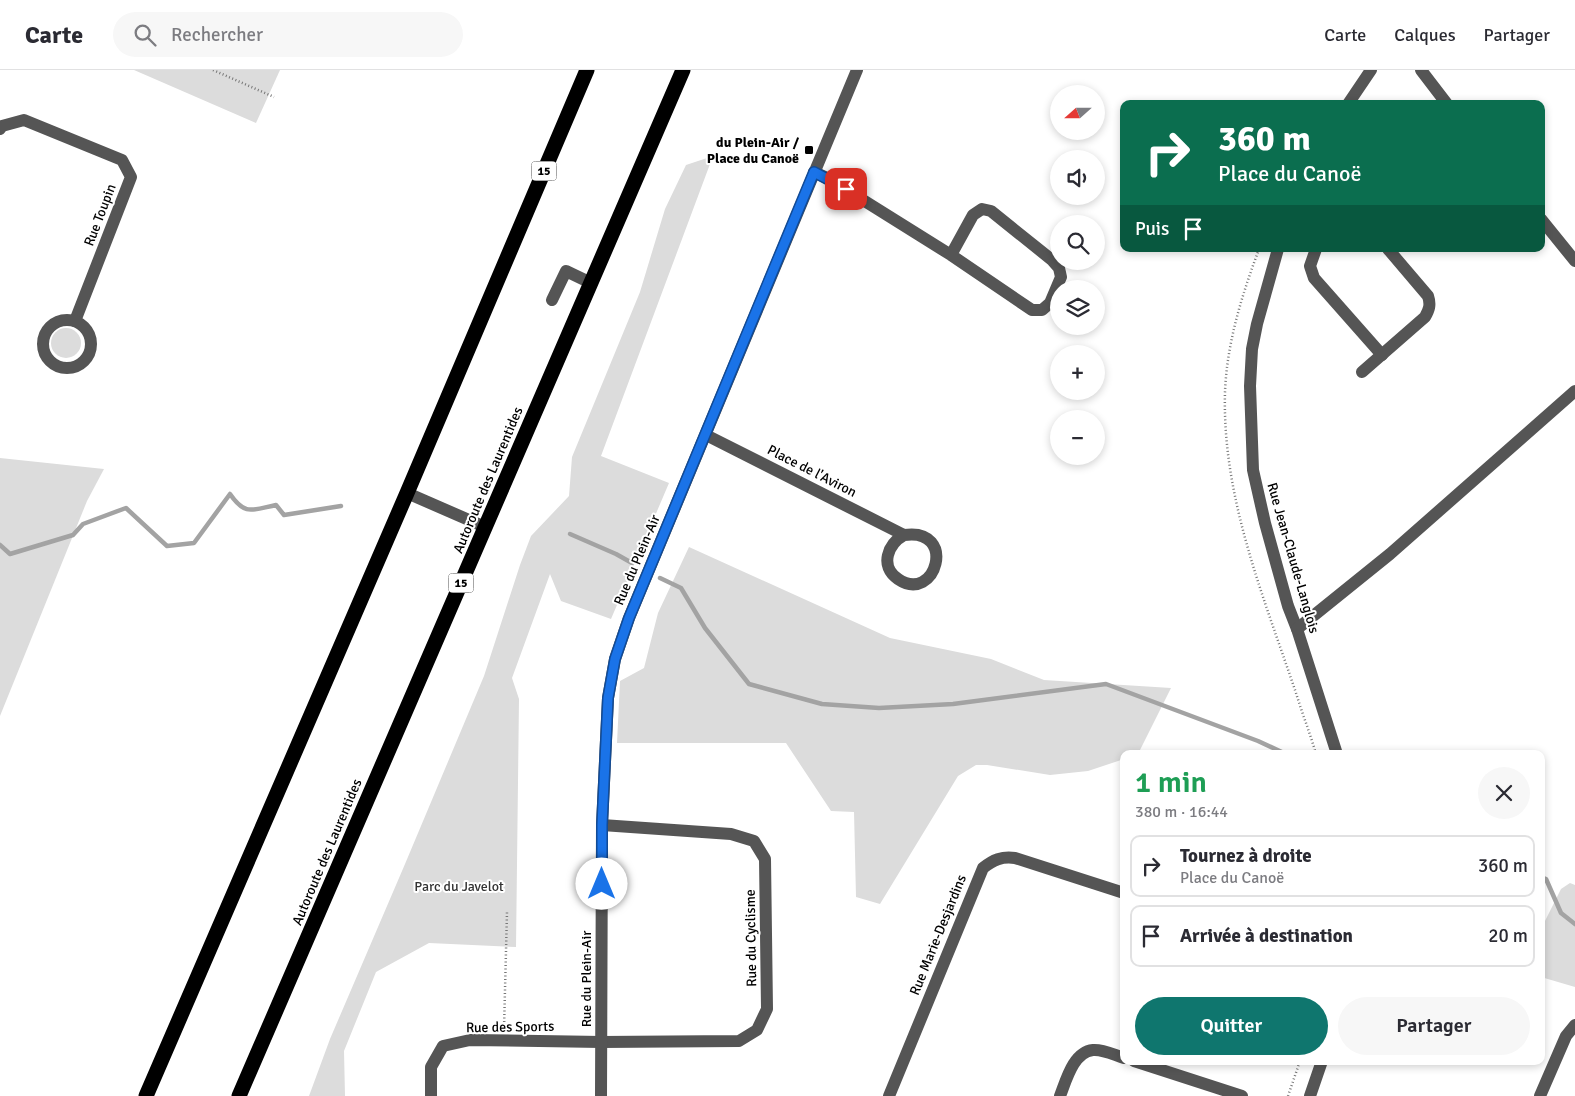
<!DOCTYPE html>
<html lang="fr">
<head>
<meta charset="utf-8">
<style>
  :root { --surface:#fff; --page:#f7f7f7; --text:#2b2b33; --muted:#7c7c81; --line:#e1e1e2; --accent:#0f766e }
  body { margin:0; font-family:Signika,sans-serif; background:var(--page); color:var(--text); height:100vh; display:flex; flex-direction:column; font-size:19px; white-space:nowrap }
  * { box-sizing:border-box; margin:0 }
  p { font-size:16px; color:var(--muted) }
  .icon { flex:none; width:28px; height:28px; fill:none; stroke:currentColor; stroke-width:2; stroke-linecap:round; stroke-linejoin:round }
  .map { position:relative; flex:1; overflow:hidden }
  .panel { position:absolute; left:1120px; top:680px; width:425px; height:315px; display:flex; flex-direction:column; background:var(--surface); border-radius:10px; box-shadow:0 2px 8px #0003 }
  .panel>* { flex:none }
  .banner { position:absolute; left:1120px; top:30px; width:425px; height:152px; border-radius:10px; box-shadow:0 2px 8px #0003; background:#0b6e4f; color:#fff; overflow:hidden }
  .needle { width:32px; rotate:249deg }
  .controls { position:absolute; left:1050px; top:15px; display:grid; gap:10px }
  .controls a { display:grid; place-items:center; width:55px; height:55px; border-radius:50%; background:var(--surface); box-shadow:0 2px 8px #0003; font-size:25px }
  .pin { position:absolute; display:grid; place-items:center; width:42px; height:42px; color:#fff; margin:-21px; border-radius:10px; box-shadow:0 2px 8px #0006 }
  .me { position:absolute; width:55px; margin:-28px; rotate:0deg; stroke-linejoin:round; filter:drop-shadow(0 0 4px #0008) }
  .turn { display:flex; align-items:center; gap:18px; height:105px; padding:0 15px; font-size:22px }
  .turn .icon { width:65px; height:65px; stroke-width:2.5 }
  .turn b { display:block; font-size:35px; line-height:42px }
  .then { display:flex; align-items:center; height:48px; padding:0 15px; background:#0003; gap:10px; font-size:19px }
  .round { display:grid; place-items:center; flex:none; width:52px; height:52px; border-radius:26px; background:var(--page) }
  .headline { display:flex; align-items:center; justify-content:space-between; height:85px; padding:0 15px }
  h1 { font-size:30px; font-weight:600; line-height:38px; color:#1e9e55 }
  .button { display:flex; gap:10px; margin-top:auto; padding:10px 15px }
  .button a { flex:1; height:58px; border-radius:30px; background:var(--accent); color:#fff; font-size:20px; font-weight:600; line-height:58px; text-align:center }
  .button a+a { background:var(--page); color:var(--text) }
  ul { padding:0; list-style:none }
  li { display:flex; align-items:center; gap:15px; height:62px; margin:0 10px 8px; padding:0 5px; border:2px solid var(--line); border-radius:10px }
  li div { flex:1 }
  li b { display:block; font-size:19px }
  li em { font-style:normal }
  header { display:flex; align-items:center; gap:30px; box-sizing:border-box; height:70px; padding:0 25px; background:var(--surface); border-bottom:1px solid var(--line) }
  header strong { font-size:24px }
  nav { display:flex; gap:28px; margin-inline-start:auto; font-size:18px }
  .search { width:350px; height:45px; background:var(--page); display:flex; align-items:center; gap:12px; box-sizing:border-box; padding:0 18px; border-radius:28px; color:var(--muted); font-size:19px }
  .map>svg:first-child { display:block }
  .green { fill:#dcdcdc }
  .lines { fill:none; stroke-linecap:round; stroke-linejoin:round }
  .stream { stroke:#a3a3a3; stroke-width:4.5 }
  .path { stroke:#777; stroke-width:2.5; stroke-dasharray:1 2.5; stroke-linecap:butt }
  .minor { stroke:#555; stroke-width:12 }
  .highway { stroke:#000; stroke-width:15 }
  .route-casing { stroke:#114b97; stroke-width:12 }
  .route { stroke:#1a73e8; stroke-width:9 }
  .poi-dot { fill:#000; stroke:#fff; stroke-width:2 }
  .labels { text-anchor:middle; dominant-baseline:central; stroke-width:4; stroke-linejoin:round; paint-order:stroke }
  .shield { fill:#fff; stroke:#4c4c4c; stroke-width:1 }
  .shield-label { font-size:12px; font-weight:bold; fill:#000 }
  .poi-label { font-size:14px; font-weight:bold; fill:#000; stroke:#fff; text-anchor:end }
  .street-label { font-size:14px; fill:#000; stroke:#fff }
  .park-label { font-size:14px; fill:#333; stroke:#fff }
</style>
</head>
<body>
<header>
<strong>Carte</strong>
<div class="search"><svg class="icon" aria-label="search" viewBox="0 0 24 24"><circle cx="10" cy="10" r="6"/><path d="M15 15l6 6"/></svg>Rechercher</div>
<nav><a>Carte</a><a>Calques</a><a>Partager</a></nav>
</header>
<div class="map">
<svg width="1575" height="1026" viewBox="0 0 1575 1026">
  <rect width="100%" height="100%" fill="#fff"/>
  <g class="green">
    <polygon points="134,0 280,0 256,53"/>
    <polygon points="713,86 601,386 669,413 611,549 561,531 550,504 512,608 519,629 516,877 429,873 376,902 344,981 345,1026 309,1026 330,969 405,794 484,606 520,495 531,466 569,426 572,387 640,222 665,139 686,95"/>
    <circle cx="66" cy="273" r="15"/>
    <polygon points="0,388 104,399 87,431 0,646"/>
    <polygon points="689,477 890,568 991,589 1044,610 1171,618 1138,684 1124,684 1124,689 1088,701 1050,705 987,695 976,695 958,706 880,834 856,827 854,742 831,741 786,673 617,673 620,611 644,598 658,543"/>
    <polygon points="1570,813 1575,815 1575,917 1541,907 1541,859 1561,819"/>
  </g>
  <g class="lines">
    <g class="stream">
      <polyline points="570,464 616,484 632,493"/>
      <path d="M0 475 10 484 73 465 83 454 126 438 167 476 194 473 230 424C245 446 252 440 276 435L284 445 341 436"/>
      <polyline points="660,508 681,518 705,558 749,614 822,634 879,638 953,634 1106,614 1258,671 1286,684"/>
      <polyline points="1541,807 1546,809 1561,843 1575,854"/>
    </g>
    <g class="path">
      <polyline points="213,0 274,27"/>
      <path d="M1259 179C1242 225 1227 272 1225 322 1222 427 1263 525 1296 623 1302 643 1310 663 1316 684"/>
      <polyline points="504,959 507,842"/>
      <polyline points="1288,1026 1300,991"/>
    </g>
    <g class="minor">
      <polyline points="1421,0 1447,34"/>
      <polyline points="1348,34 1371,0"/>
      <polyline points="0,59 2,56 24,50 122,90 131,107 75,251"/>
      <polyline points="814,102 831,110 951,185 1032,240 1042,240 1050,233 1061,207 1059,198 1052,190 991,141 982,139 973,145 951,185"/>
      <polyline points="1541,149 1575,191"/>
      <polyline points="1278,179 1257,254 1252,279 1250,316 1253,400 1265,453 1288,536 1297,559 1337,684"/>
      <polyline points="1316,179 1310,196 1314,208 1382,285"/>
      <polyline points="552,230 566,201 591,213"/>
      <circle cx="67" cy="274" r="24"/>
      <path d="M1362 302 1425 247C1429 240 1431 235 1428 226L1388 179"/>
      <path d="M706 365 904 465C958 457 936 535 898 509 879 496 888 474 904 465"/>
      <polyline points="407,423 485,457"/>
      <polyline points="1297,559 1390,484 1575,321"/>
      <polyline points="1134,991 1242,1026"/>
      <polyline points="431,1026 431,997 443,976 470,970 601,972 739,971 757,960 767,939 765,789 754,771 731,764 602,755"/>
      <polyline points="601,1026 602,755 608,628 615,589 629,548 857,0"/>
      <path d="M889 1026 983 798C993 790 1002 786 1015 788L1124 823"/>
      <path d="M1060 1026C1066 1011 1073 982 1093 980 1103 979 1114 985 1124 988"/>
      <polyline points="1310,1026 1322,991"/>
      <polyline points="1540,1026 1566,966 1575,955"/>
    </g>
    <g class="highway">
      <polyline points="146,1026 407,423 587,0"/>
      <polyline points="239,1026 683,0"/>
    </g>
  </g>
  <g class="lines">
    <defs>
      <polyline id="route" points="602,814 602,755 608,628 615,589 629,548 814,102 846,119"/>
    </defs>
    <use href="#route" class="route-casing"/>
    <use href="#route" class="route"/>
  </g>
  <rect class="poi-dot" x="804" y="75" width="10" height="10" rx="2.5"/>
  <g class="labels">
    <g class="shield">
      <rect x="531.5" y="91.5" width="25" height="19" rx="4"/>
      <rect x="448.5" y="503.5" width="25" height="19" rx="4"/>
    </g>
    <g class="shield-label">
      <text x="544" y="101">15</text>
      <text x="461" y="513">15</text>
    </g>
    <g class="poi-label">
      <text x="799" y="72">du Plein-Air /<tspan x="799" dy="16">Place du Canoë</tspan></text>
    </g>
    <g class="street-label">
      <text transform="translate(100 145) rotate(-69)">Rue Toupin</text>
      <text transform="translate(812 401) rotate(27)">Place de l'Aviron</text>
      <text transform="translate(488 410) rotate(-67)">Autoroute des Laurentides</text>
      <text transform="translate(1293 488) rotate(74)">Rue Jean-Claude-Langlois</text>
      <text transform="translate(637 490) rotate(-67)">Rue du Plein-Air</text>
      <text transform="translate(327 782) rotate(-67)">Autoroute des Laurentides</text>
      <text transform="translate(938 865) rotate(-68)">Rue Marie-Desjardins</text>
      <text transform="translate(751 868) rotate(-91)">Rue du Cyclisme</text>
      <text transform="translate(586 909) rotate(-90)">Rue du Plein-Air</text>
      <text transform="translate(510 957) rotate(-1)">Rue des Sports</text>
    </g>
    <g class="park-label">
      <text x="459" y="816">Parc du Javelot</text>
    </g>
  </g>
</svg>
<div class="controls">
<a><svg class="needle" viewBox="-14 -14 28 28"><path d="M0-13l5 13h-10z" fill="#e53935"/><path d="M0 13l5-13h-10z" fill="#7c7c81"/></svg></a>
<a><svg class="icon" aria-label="sound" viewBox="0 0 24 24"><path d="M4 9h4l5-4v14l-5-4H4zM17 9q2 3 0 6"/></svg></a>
<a><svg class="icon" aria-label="search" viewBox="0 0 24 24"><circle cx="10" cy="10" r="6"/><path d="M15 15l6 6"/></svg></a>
<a><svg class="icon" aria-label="layers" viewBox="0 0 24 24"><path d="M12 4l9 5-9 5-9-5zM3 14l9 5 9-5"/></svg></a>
<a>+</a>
<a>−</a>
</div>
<div class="pin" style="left:846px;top:119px;background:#d93025"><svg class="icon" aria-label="arrive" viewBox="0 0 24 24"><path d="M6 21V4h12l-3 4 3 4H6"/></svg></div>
<svg class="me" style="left:602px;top:814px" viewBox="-20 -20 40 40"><circle r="19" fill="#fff"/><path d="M0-13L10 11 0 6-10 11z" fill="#1a73e8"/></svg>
<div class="banner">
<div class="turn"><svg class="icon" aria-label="right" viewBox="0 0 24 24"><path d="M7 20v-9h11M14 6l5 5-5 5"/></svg><div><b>360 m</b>Place du Canoë</div></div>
<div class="then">Puis<svg class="icon" aria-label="arrive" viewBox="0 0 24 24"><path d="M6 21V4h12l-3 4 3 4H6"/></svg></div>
</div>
<section class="panel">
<div class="headline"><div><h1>1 min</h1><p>380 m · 16:44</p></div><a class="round"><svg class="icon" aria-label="close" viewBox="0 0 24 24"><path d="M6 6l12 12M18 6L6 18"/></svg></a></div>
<ul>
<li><svg class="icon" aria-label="right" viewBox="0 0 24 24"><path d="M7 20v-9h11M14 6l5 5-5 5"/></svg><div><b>Tournez à droite</b><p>Place du Canoë</p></div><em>360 m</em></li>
<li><svg class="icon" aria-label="arrive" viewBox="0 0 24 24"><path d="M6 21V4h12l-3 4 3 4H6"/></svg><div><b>Arrivée à destination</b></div><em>20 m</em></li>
</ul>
<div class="button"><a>Quitter</a><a>Partager</a></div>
</section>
</div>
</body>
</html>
